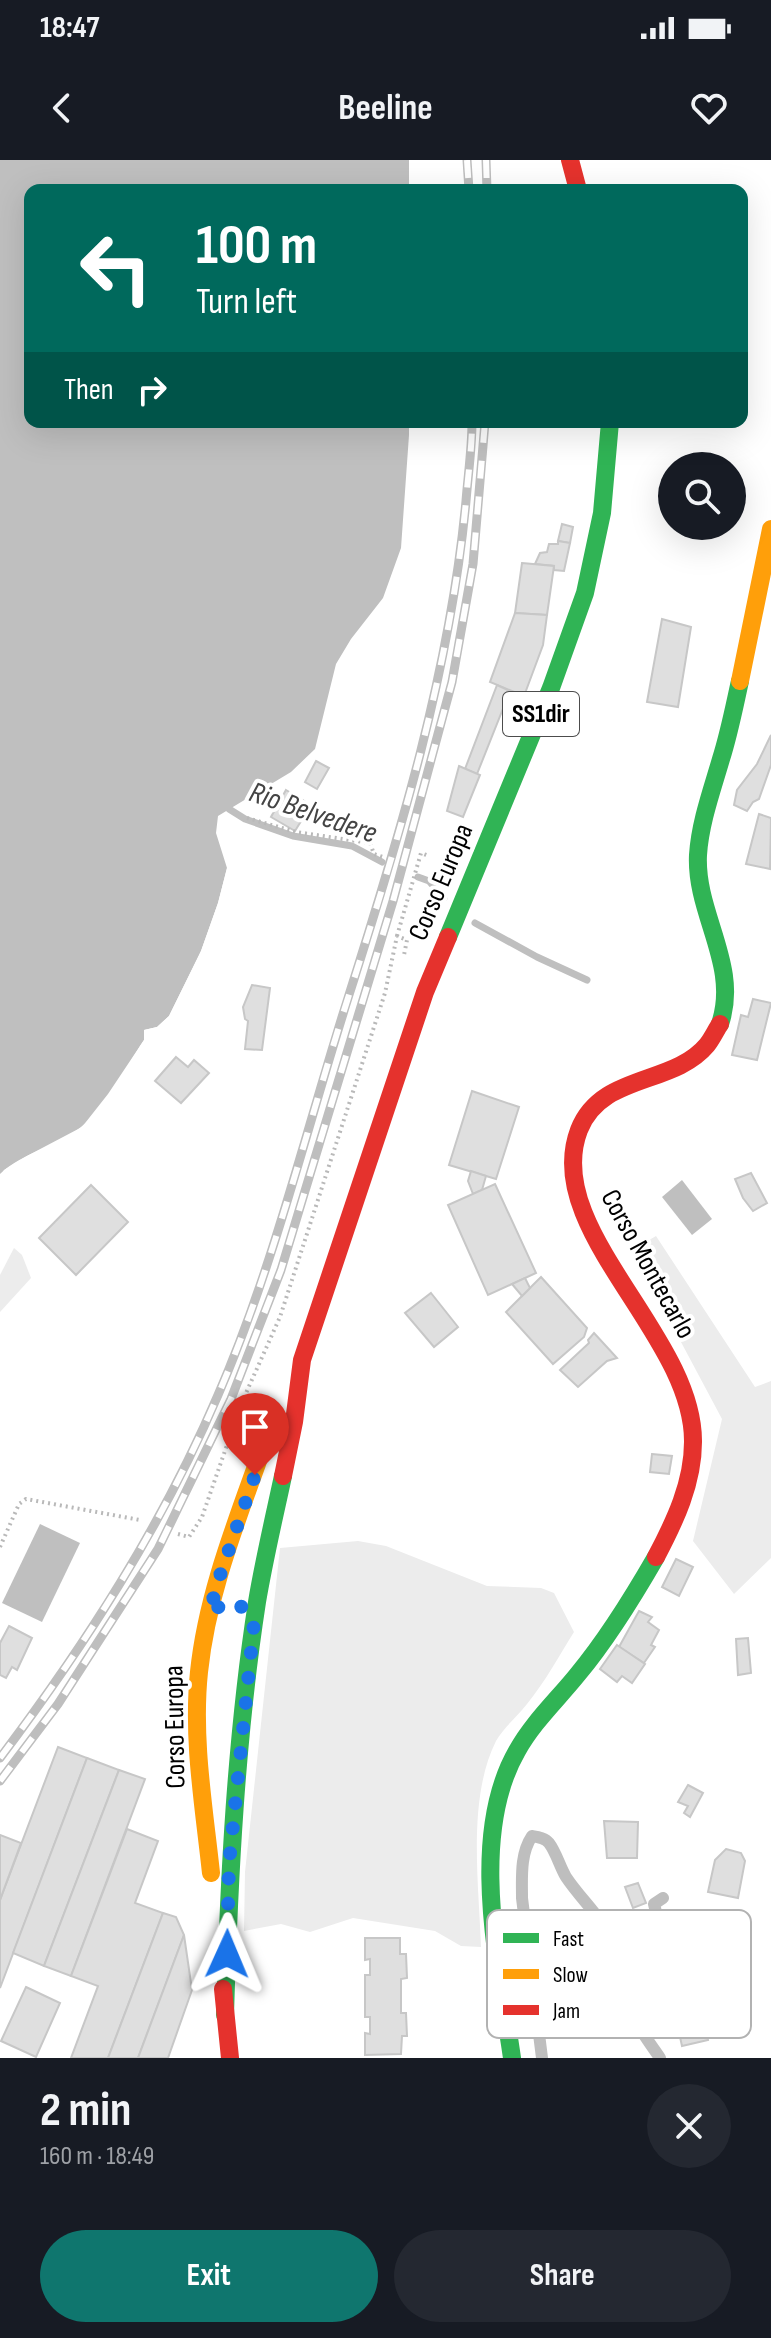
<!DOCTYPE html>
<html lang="en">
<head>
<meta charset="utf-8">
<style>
  :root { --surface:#171b24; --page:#242831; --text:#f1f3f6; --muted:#9ea1a6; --accent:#0f766e }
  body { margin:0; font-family:"Sofia Sans Condensed",sans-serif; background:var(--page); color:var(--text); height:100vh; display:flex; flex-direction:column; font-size:30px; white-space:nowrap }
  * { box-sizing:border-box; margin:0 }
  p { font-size:26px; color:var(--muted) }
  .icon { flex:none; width:44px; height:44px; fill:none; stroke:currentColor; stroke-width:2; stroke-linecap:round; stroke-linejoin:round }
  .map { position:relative; height:1898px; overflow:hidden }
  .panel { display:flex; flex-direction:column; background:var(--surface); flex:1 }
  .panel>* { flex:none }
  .hud { position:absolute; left:24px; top:24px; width:724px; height:244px; border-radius:16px; box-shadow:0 8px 32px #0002; background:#00695c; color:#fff; overflow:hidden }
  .controls { position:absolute; left:658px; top:292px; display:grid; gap:16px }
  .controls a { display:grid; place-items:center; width:88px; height:88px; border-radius:50%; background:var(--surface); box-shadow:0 8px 32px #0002; font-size:40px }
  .pin { position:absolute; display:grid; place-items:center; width:68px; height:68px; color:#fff; margin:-82px -34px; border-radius:50% 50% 50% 0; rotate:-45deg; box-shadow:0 0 8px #0007 }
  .pin .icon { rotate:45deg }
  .me { position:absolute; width:88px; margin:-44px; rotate:1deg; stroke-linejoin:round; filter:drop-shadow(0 0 6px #0008) }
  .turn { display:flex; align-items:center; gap:28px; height:168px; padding:0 40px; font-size:36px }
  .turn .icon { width:104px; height:104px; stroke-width:2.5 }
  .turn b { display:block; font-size:56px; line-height:68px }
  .then { display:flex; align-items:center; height:76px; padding:0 40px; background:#0003; gap:16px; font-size:30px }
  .round { display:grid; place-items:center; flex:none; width:84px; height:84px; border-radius:42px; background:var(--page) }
  .overview { display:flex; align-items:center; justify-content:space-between; height:136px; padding:0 40px }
  h1 { font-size:48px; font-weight:700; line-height:60px }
  .cta { display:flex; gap:16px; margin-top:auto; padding:16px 40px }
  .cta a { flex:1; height:92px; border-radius:48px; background:var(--accent); color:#fff; font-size:32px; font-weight:700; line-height:92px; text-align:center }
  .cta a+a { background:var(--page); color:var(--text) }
  .status { display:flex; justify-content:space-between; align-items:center; height:56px; padding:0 40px; background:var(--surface); direction:ltr }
  .status svg { height:22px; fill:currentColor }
  header { display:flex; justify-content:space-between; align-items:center; height:104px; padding:0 40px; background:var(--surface); font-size:36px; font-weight:700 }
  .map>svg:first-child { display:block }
  .green { fill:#ececec }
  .water { fill:#bfbfbf }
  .pier { fill:#fff }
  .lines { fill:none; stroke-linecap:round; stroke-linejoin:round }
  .stream { stroke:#bfbfbf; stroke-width:7 }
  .building { fill:#dfdfdf; stroke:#c7c7c7; stroke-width:2 }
  .path { stroke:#b9b9b9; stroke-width:4; stroke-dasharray:2 4; stroke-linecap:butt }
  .lane { stroke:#bebebe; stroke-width:12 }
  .fast { stroke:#30b455; stroke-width:18 }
  .slow { stroke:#ff9f0a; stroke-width:18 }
  .jam { stroke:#e5322d; stroke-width:18 }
  .rail-casing { stroke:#bebebe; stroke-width:9 }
  .rail { stroke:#fff; stroke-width:6; stroke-dasharray:18; stroke-linecap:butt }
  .route { stroke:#1a73e8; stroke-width:14; stroke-dasharray:0 25.2 }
  .labels { text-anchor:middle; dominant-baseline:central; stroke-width:8; stroke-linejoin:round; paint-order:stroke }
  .shield { fill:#fff; stroke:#4c4c4c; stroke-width:2 }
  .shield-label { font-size:26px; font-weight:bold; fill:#000 }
  .street-label { font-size:28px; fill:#000; stroke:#fff }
  .water-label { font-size:30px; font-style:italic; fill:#444; stroke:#fff }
  .key { fill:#fff; stroke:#b2b2b2; stroke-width:2 }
  .key-label { font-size:22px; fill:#000 }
</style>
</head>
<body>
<div class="status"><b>18:47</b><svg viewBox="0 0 49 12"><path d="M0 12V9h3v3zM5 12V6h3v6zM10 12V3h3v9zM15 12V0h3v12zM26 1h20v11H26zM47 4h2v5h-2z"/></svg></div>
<header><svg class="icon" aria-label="back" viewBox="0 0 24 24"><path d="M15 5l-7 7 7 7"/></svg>Beeline<svg class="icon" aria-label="heart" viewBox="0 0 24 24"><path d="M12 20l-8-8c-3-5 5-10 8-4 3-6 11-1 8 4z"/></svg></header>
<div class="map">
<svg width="771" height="1898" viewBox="0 0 771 1898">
  <rect width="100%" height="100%" fill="#fff"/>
  <g class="green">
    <polygon points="656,1076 755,1227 771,1221 771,1398 734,1434 693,1381 722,1259 632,1090"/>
    <polygon points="14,1088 22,1095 31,1118 0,1152 0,1115"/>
    <path d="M358 1381 386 1386 487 1426 541 1428 554 1433 574 1472C559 1496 545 1522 527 1544 517 1557 504 1567 496 1581 467 1639 479 1724 481 1787L461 1786 435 1771 353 1758 310 1772 281 1764 244 1771 245 1712 280 1388Z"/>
  </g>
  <g class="water">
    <path d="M0 0H409V30H30V262H409V275L401 388 383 438 351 479 336 504 315 589 291 612 218 656 216 673 227 708 218 743 201 791 169 856 157 867 144 870V880C125 908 108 945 81 967 57 987 23 992 0 1014Z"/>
    <polygon points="682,1020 712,1059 692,1075 662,1037"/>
    <polygon points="40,1364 80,1383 42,1462 2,1443"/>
  </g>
  <polygon class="pier" points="227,708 229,714 222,744 205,793 172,859 159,870 148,873 147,882 112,937 85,970 57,986 27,1000 0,1018 4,1010 25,997 82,967 108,934 144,880 144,870 157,867 169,856 201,791 218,743"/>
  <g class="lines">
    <g class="stream">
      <polyline points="229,649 245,659 293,676 352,686 382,702"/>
      <polyline points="418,717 429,721 444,738"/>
      <polyline points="475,763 537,797 587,820"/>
    </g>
  </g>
  <g class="building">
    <polygon points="562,364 573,367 570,383 558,381"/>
    <polygon points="558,381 570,383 564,411 554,410 554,406 535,404 540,393 547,392 549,384 558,384"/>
    <polygon points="522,403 554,406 547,455 515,453"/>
    <polygon points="515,453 547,455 543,485 524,536 490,522"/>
    <polygon points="662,459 691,467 678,547 647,542"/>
    <polygon points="497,525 510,531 477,614 465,609"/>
    <polygon points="771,575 771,605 759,639 753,642 747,651 734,645 737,630 757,604"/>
    <polygon points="316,601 329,608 317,629 305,622"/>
    <polygon points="459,606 480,615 463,657 447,651"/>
    <polygon points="286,630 311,645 295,671 271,657"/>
    <polygon points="759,654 771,658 770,709 746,704"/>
    <polygon points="252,825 270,828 262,890 245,889 248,861 245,859 243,847"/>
    <polygon points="753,839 771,843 757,900 732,895 741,855 748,857"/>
    <polygon points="176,897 188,907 194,900 209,913 181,943 155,921"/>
    <polygon points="472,931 519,947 496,1019 449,1005"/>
    <polygon points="471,1011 486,1016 482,1030 473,1034 468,1021"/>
    <polygon points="751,1013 767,1043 753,1051 743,1038 735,1019"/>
    <polygon points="495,1024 536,1113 488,1135 448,1045"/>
    <polygon points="91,1025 128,1062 76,1115 39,1078"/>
    <polygon points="541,1117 587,1168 584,1177 553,1204 506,1152"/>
    <polygon points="525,1118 530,1128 522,1136 512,1124"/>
    <polygon points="431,1133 458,1167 434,1187 405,1153"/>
    <polygon points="594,1173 617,1198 607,1201 578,1227 560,1210 589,1183 588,1180"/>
    <polygon points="652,1294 672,1296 669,1314 650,1312"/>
    <polygon points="676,1399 693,1407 679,1436 662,1427"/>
    <polygon points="639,1451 652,1457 648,1462 659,1470 651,1485 655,1487 644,1503 619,1487"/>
    <polygon points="9,1466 32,1478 17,1510 12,1507 6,1518 0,1515 0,1483"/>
    <polygon points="748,1478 751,1513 738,1515 736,1479"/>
    <polygon points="617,1485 645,1504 632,1523 622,1516 617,1522 600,1509"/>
    <polygon points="58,1587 87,1598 0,1828 0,1740"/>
    <polygon points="87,1598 119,1610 44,1806 13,1793"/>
    <polygon points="119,1610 145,1619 71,1816 44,1806"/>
    <polygon points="688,1625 703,1633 690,1657 684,1653 688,1646 678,1642"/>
    <polygon points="604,1661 638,1662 637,1698 607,1698"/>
    <polygon points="127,1669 158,1681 135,1743 163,1753 108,1898 71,1898 98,1826 71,1816"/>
    <polygon points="0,1675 21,1683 0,1740"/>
    <polygon points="726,1689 741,1693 745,1701 738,1738 708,1732 715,1700"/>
    <polygon points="638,1723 646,1743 633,1748 625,1727"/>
    <polygon points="163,1753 176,1757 184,1775 138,1898 108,1898"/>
    <polygon points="184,1775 192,1830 168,1898 138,1898"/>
    <polygon points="365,1778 400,1778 400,1794 406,1794 407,1818 401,1819 401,1853 406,1853 407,1876 402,1876 401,1894 365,1895 365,1873 370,1874 370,1857 365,1857 365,1815 370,1815 370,1799 365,1800"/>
    <polygon points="704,1820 711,1845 702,1847 708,1880 682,1886 673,1845 684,1841 681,1826"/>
    <polygon points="26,1827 60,1843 36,1897 1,1881"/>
  </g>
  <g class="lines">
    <g class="path">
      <polyline points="247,658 296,672 370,683 374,694 383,697"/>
      <polyline points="397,776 421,693 429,696"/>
      <polyline points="178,1374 189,1377 202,1357 242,1242 280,1157 385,833 397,776 407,780 404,795"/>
      <polyline points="0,1387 19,1344 26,1339 140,1360"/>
    </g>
    <g class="lane">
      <path d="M630 1823C621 1848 646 1877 660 1898"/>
      <path d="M542 1898 522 1738C522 1717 520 1694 532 1676 538 1677 545 1678 549 1683 556 1692 560 1707 566 1717 580 1738 599 1755 611 1777 620 1792 622 1817 636 1827 675 1818 661 1773 654 1744L663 1738"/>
    </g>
    <g class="fast">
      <polyline points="448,777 551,528 585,433 602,353 610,262"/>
      <path d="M720 864C740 805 695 754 698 695 700 663 712 630 721 599 729 574 734 548 740 521"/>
      <path d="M225 1855C229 1717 236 1578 257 1442 264 1400 274 1358 283 1316"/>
      <path d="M512 1898C499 1806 468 1676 517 1591 533 1562 558 1539 578 1514 608 1478 633 1437 656 1397"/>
    </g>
    <g class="slow">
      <polyline points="740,521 771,369"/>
      <path d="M211 1713C204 1647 192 1579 199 1512 208 1425 244 1344 272 1261"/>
    </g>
    <g class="jam">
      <polyline points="570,0 578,30"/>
      <polyline points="283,1316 294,1262 302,1200 425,832 448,777"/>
      <path d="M656 1397C675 1361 693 1323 693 1282 694 1175 541 1069 579 970 601 913 673 926 707 885 712 879 716 870 720 864"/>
      <polyline points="223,1829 230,1898"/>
    </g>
    <defs>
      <g id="rail">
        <polyline points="467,0 469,30"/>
        <polyline points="486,0 487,30"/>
        <path d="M0 1598C86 1484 162 1366 218 1235 274 1106 306 970 348 838 400 675 450 511 466 341 468 315 472 288 472 262"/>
        <polyline points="0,1621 58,1544 158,1389 231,1239 281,1110 393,741 452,522 473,404 485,262"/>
      </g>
    </defs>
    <use href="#rail" class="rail-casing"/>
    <use href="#rail" class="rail"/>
  </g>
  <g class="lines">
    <path class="route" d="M227 1794 229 1704 254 1463C239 1440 232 1436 210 1453L216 1427 255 1315"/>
  </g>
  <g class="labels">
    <rect class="shield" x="503" y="532" width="76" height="44" rx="6"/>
    <g class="shield-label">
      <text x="541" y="554">SS1dir</text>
    </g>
    <g class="street-label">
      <text transform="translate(441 722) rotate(-67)">Corso Europa</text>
      <text transform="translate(648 1104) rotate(61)">Corso Montecarlo</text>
      <text transform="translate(175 1567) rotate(-91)">Corso Europa</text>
    </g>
    <g class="water-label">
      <text transform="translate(313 653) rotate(19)">Rio Belvedere</text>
    </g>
  </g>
  <rect x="487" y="1750" width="264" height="128" rx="12" class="key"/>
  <rect x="503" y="1773" width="36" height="10" fill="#30b455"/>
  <rect x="503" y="1809" width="36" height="10" fill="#ff9f0a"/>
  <rect x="503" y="1845" width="36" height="10" fill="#e5322d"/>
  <g class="key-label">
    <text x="553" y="1786">Fast</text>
    <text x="553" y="1822">Slow</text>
    <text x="553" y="1858">Jam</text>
  </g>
</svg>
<div class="controls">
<a><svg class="icon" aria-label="search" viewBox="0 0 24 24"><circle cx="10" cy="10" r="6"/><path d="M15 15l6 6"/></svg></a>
</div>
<div class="pin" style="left:255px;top:1315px;background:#d93025"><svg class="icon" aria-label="arrive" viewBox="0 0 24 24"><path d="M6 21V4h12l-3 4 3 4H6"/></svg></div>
<svg class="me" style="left:227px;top:1794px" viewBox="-20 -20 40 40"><path d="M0-17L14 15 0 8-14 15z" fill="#1a73e8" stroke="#fff" stroke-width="4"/></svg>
<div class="hud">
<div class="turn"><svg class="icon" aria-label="left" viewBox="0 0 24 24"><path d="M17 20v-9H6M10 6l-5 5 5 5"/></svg><div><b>100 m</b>Turn left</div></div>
<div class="then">Then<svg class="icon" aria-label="right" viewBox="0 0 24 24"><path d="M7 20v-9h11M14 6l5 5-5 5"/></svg></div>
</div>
</div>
<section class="panel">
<div class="overview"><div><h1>2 min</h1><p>160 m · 18:49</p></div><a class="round"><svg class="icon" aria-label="close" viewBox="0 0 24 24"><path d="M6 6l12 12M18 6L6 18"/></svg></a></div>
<div class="cta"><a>Exit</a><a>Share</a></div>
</section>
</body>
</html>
